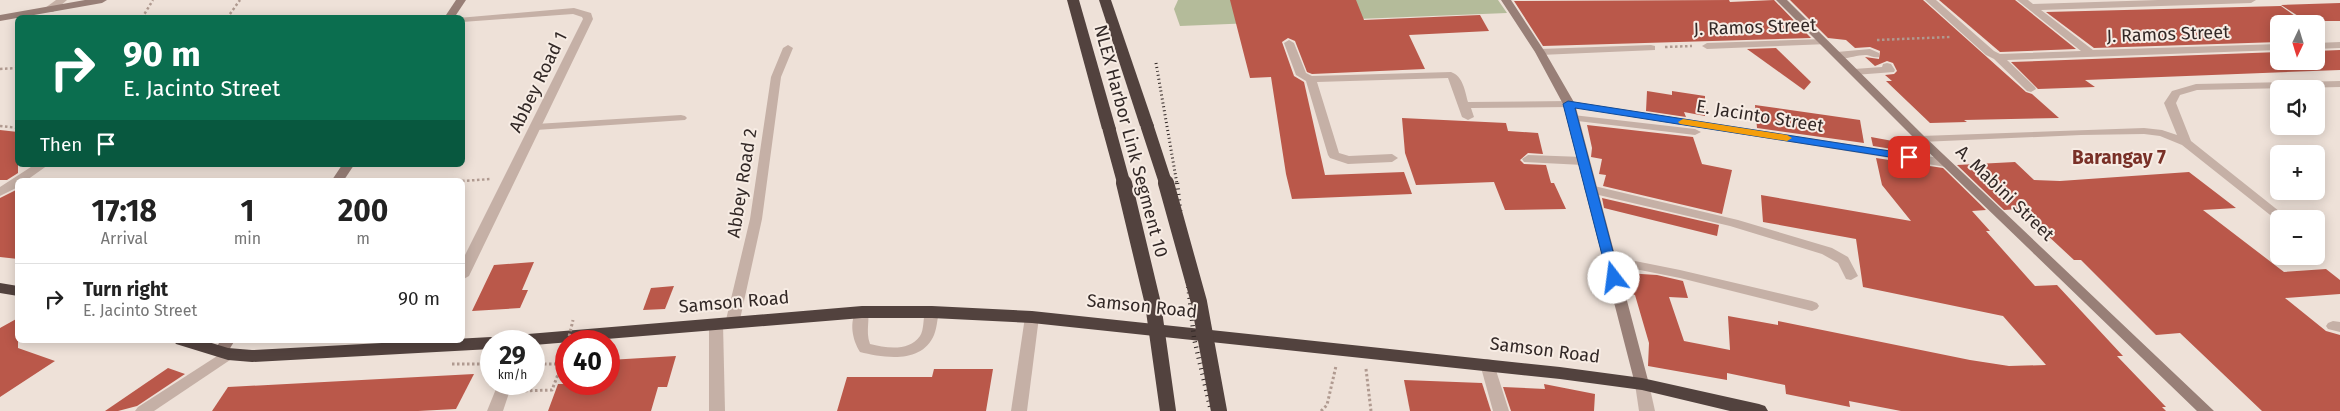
<!DOCTYPE html>
<html lang="en">
<head>
<meta charset="utf-8">
<style>
  :root { --surface:#fff; --page:#f2f2f2; --text:#222; --muted:#767676; --line:#e0e0e0 }
  body { margin:0; font-family:"Fira Sans",sans-serif; background:var(--page); color:var(--text); height:100vh; display:flex; flex-direction:column; font-size:19px; white-space:nowrap }
  * { box-sizing:border-box; margin:0 }
  p { font-size:16px; color:var(--muted) }
  .icon { flex:none; width:28px; height:28px; fill:none; stroke:currentColor; stroke-width:2; stroke-linecap:round; stroke-linejoin:round }
  .map { position:relative; flex:1; overflow:hidden }
  .drawer { position:absolute; left:15px; top:178px; width:450px; height:165px; display:flex; flex-direction:column; background:var(--surface); border-radius:8px; box-shadow:0 2px 12px #0003 }
  .drawer>* { flex:none }
  .top-card { position:absolute; left:15px; top:15px; width:450px; height:152px; border-radius:8px; box-shadow:0 2px 12px #0003; background:#0b6e4f; color:#fff; overflow:hidden }
  .needle { width:32px; rotate:184deg }
  .tools { position:absolute; left:2270px; top:15px; display:grid; gap:10px }
  .tools a { display:grid; place-items:center; width:55px; height:55px; border-radius:8px; background:var(--surface); box-shadow:0 2px 12px #0003; font-size:25px }
  .speed { position:absolute; left:480px; top:330px; display:flex; gap:10px; font-size:25px; font-weight:700; text-align:center }
  .speed>* { display:grid; place-content:center; width:65px; height:65px; border-radius:50%; background:var(--surface); box-shadow:0 2px 12px #0003; line-height:1 }
  .speed small { font-size:12px; font-weight:400 }
  .speed .limit { border:8px solid #d22; background:#fff; color:#111 }
  .pin { position:absolute; display:grid; place-items:center; width:42px; height:42px; color:#fff; margin:-21px; border-radius:10px; box-shadow:0 2px 8px #0006 }
  .me { position:absolute; width:55px; margin:-28px; rotate:345deg; stroke-linejoin:round; filter:drop-shadow(0 0 4px #0008) }
  .turn { display:flex; align-items:center; gap:18px; height:105px; padding:0 25px; font-size:22px }
  .turn .icon { width:65px; height:65px; stroke-width:2.5 }
  .turn b { display:block; font-size:35px; line-height:42px }
  .then { display:flex; align-items:center; height:48px; padding:0 25px; background:#0003; gap:10px; font-size:19px }
  .eta { display:flex; justify-content:space-evenly; align-items:center; height:85px; text-align:center }
  .eta b { font-size:30px; font-weight:700; line-height:35px }
  ul { padding:0; list-style:none }
  li { display:flex; align-items:center; gap:15px; height:70px; padding:0 25px; border-top:1px solid var(--line) }
  li div { flex:1 }
  li b { display:block; font-size:19px }
  li em { font-style:normal }
  .map>svg:first-child { display:block }
  .green { fill:#b4bb9a }
  .building { fill:#ba584a }
  .lines { fill:none; stroke-linecap:round; stroke-linejoin:round }
  .path-far1 { stroke:#b09a90; stroke-width:2.5; stroke-dasharray:2.5 2.5; stroke-linecap:butt }
  .path { stroke:#b09a90; stroke-width:3; stroke-dasharray:2.5 2.5; stroke-linecap:butt }
  .lane { fill:#c5b0a6; fill-rule:evenodd }
  .street { fill:#c5b0a6; fill-rule:evenodd }
  .secondary { fill:#987f77; fill-rule:evenodd }
  .highway { fill:#52423e; fill-rule:evenodd }
  .rail-far1 { stroke:#322826; stroke-width:3; stroke-dasharray:1 3; stroke-linecap:butt }
  .rail { stroke:#322826; stroke-width:4.5; stroke-dasharray:1 4.5; stroke-linecap:butt }
  .path-bridge { stroke:#b09a90; stroke-width:3; stroke-dasharray:2.5 2.5; stroke-linecap:butt }
  .highway-bridge-far1 { stroke:#52423e; stroke-width:13 }
  .highway-bridge { stroke:#52423e; stroke-width:16 }
  .route { fill:#1a73e8; stroke:#114b97 }
  .slow { fill:#f59e0b }
  .labels { text-anchor:middle; dominant-baseline:central; stroke-width:4; stroke-linejoin:round; paint-order:stroke }
  .street-label { font-size:18px; fill:#322826; stroke:#f7ece4 }
  .neighbourhood-label { font-size:19px; font-weight:bold; fill:#793027; stroke:#f7ece4 }
</style>
</head>
<body>
<div class="map">
<svg width="2340" height="411" viewBox="0 0 2340 411">
  <rect width="100%" height="100%" fill="#eee1d8"/>
  <polygon class="green" points="1178,0 1498,0 1507,13 1180,26 1174,9"/>
  <g class="building">
    <polygon points="1230,0 1356,0 1364,20 1480,15 1489,31 1409,35 1425,69 1312,74 1307,72 1295,41 1288,38 1282,42 1294,76 1304,82 1325,175 1404,172 1412,194 1292,199 1286,174 1271,77 1250,78"/>
    <polygon points="1729,0 1730,2 1774,0 1811,38 1543,46 1514,1"/>
    <polygon points="1790,0 1923,0 2026,92 2032,94 2059,118 1964,120 1967,122 1930,123 1886,81 1892,81 1885,75 1894,74 1897,71 1893,63 1887,61 1875,66 1865,57 1879,59 1880,51 1870,47 1855,48 1846,40 1828,38"/>
    <polygon points="1939,0 2015,0 2076,49 2000,52"/>
    <polygon points="2340,3 2340,21 2306,21 2281,5"/>
    <polygon points="2281,6 2306,24 2279,24 2279,42 2094,48 2046,12"/>
    <polygon points="1776,48 1811,82 1804,90 1747,49"/>
    <polygon points="2340,50 2340,70 2085,80 2095,87 2038,89 2011,62 2279,52 2279,61 2316,61 2316,51"/>
    <polygon points="1647,91 1672,95 1672,91 1705,96 1705,116 1684,112 1686,117 1646,111"/>
    <polygon points="1755,105 1860,120 1864,143 1757,128"/>
    <polygon points="1402,118 1506,123 1508,131 1538,133 1543,154 1528,153 1520,160 1524,164 1546,165 1551,183 1554,183 1566,209 1505,210 1494,182 1416,185 1405,153"/>
    <polygon points="1587,125 1693,137 1702,164 1732,170 1722,214 1603,186 1606,175 1599,174 1602,159 1591,157 1592,148"/>
    <polygon points="0,130 18,132 18,173 7,180 0,180"/>
    <polygon points="1871,137 1909,144 1917,153 1873,146"/>
    <polygon points="1876,158 1943,168 1986,210 1972,211 1990,231 1986,231 2035,286 2057,285 2123,356 2117,356 2166,407 2162,407 2166,411 1901,411 1849,401 1850,407 1786,394 1785,385 1727,373 1727,380 1648,366 1649,343 1635,295 1632,294 1625,273 1657,275 1683,281 1688,298 1669,297 1684,341 1730,350 1728,316 1778,325 1778,321 1970,360 2009,366 2046,365 2003,316 1863,287 1856,239 1763,222 1761,195 1911,221 1882,185"/>
    <polygon points="2015,162 2034,180 2060,181 2189,172 2236,208 2203,210 2284,272 2326,269 2340,280 2340,294 2285,298 2326,331 2340,335 2340,411 2262,411 2180,333 2156,335 2081,260 2074,260 2019,209 2004,210 1957,165"/>
    <polygon points="18,189 18,259 0,257 0,198"/>
    <polygon points="1602,198 1719,225 1717,236 1604,208"/>
    <polygon points="534,262 522,290 528,290 520,308 472,311 494,265"/>
    <polygon points="674,286 665,309 643,310 651,288"/>
    <polygon points="18,318 18,348 55,361 0,397 0,328"/>
    <polygon points="676,356 667,387 658,387 651,411 548,411 558,384 609,384 609,360"/>
    <polygon points="168,368 185,374 137,406 118,411 105,411"/>
    <polygon points="934,369 993,369 986,411 837,411 847,377 932,377"/>
    <polygon points="474,374 456,409 418,411 212,411 228,387"/>
    <polygon points="1404,380 1482,383 1491,411 1410,411"/>
    <polygon points="1544,384 1595,394 1594,411 1511,411 1503,387 1545,389"/>
  </g>
  <g class="lines">
    <g class="path-far1">
      <polyline points="142,18 153,0"/>
      <polyline points="227,18 240,0"/>
      <polyline points="1877,40 1950,37"/>
      <polyline points="1665,47 1692,46"/>
      <polyline points="0,69 18,68"/>
      <polyline points="0,126 18,128"/>
      <polyline points="462,181 491,179"/>
    </g>
    <g class="path">
      <polyline points="452,364 491,364"/>
      <polyline points="534,364 562,364 565,352"/>
      <polyline points="1366,369 1371,411"/>
      <polyline points="520,391 552,390 562,364"/>
      <polyline points="1321,411 1327,405 1336,366"/>
    </g>
    <g class="lane">
      <polygon points="1824,39 1829,42 1828,44 1707,49 1702,46 1707,43"/>
      <path d="M1289 40 1294 43 1306 73 1312 76 1451 72C1463 76 1465 91 1468 102L1569 101 1575 104 1569 107 1471 108 1474 117 1468 120 1462 117 1448 78 1317 82 1339 153 1349 156 1392 154 1398 158 1392 162 1348 164 1330 158 1328 155 1306 81 1296 75 1284 43Z"/>
      <polygon points="1651,45 1655,46 1655,50 1540,55 1535,52 1540,49"/>
      <path d="M1870 49 1879 53V57C1873 58 1872 56 1867 55 1856 54 1840 63 1832 55L1837 52Z"/>
      <polygon points="1887,63 1891,64 1895,70 1894,72 1854,75 1849,72 1854,69 1882,67 1883,64"/>
      <polygon points="2340,81 2340,87 2197,90 2180,95 2176,103 2191,141 2289,219 2279,219 2279,222 2182,145 2160,136 2144,134 2081,135 1921,142 1915,139 1921,136 2144,128 2162,130 2177,135 2164,103 2172,91 2196,84"/>
      <polygon points="681,115 685,116 687,118 685,120 536,130 530,127 536,124"/>
      <polygon points="1573,115 1695,129 1701,132 1695,135 1569,120 1567,118"/>
      <polygon points="1528,155 1583,157 1589,161 1583,165 1524,162 1522,159"/>
      <polygon points="1590,185 1738,220 1832,248 1848,257 1858,276 1851,280 1846,279 1838,263 1822,254 1730,226 1586,192 1584,189 1586,186"/>
      <polygon points="1610,256 1680,270 1812,301 1817,303 1819,306 1817,309 1812,311 1680,278 1605,263 1603,260 1605,257"/>
      <path d="M862 307 867 309C871 317 865 331 870 344 886 348 909 352 920 336 924 330 923 319 925 312L927 309H937L939 312C937 320 937 328 934 335 922 364 884 358 860 352 852 339 849 322 857 309Z"/>
      <polygon points="1032,312 1037,314 1039,317 1027,411 1011,411 1025,317 1027,314"/>
      <polygon points="716,319 721,321 723,324 725,411 709,411 709,324 711,321"/>
      <polygon points="228,349 233,350 235,354 233,358 154,411 135,411 138,407"/>
    </g>
    <g class="street">
      <polygon points="56,0 67,0 53,12 45,12 45,8"/>
      <polygon points="1925,0 1936,0 1994,51 2000,54 2081,51 2017,0 2028,0 2033,4 2158,0 2256,0 2251,3 2041,10 2093,50 2279,44 2279,50 2007,60 2035,87 2036,89 2031,92 2027,91 1994,59 1986,55"/>
      <polygon points="574,8 591,13 593,19 469,276 462,280 462,261 583,19 582,17 573,14 462,22 462,18 458,18"/>
      <polygon points="2340,42 2340,48 2316,49 2316,43"/>
      <polygon points="788,45 793,48 781,77 762,219 739,324 737,327 727,327 725,324 750,219 771,77 783,48"/>
      <polygon points="1569,101 1946,159 1952,163 1946,167 1565,106 1563,104"/>
      <polygon points="34,165 48,165 27,180 18,180 18,187 0,196 0,187"/>
      <polygon points="2333,321 2340,322 2340,332 2328,329 2326,326 2328,323"/>
      <polygon points="1487,359 1492,360 1494,364 1509,411 1493,411 1480,364 1482,360"/>
      <polygon points="1642,379 1647,380 1649,384 1655,411 1639,411 1635,384 1637,380"/>
      <polygon points="498,384 512,384 503,411 487,411"/>
    </g>
    <g class="secondary">
      <polygon points="85,0 107,0 102,3 0,21 0,15"/>
      <polygon points="456,0 466,0 454,18 444,18"/>
      <polygon points="1501,0 1511,0 1545,52 1575,104 1649,384 1647,388 1637,388 1635,384 1563,104 1535,52"/>
      <polygon points="1776,0 1787,0 1925,137 2214,411 2197,411 1917,141"/>
      <polygon points="342,165 354,165 344,180 332,180"/>
      <polygon points="221,340 235,340 226,355 216,355 214,351"/>
    </g>
    <g class="highway">
      <polygon points="1067,0 1079,0 1116,129 1114,132 1109,133 1102,129"/>
      <polygon points="1099,0 1111,0 1154,126 1152,129 1147,130 1140,126"/>
      <polygon points="0,283 18,286 18,296 0,293"/>
      <polygon points="862,306 932,306 1032,311 1560,367 1642,378 1759,404 1765,406 1768,411 1730,411 1642,390 1560,379 1032,323 932,318 862,318 534,345 534,341 507,341 510,337 516,335"/>
      <polygon points="491,337 499,341 491,341 491,349 252,362 228,360 176,344 173,340 202,340 228,348 252,350"/>
    </g>
    <polyline class="rail-far1" points="1156,63 1177,184"/>
    <polyline class="rail" points="1177,183 1194,338 1211,411"/>
    <polyline class="path-bridge" points="568,341 573,320"/>
    <g class="highway-bridge-far1">
      <polyline points="1147,126 1166,184"/>
      <polyline points="1109,129 1124,184"/>
    </g>
    <g class="highway-bridge">
      <polyline points="1124,183 1153,304 1168,411"/>
      <polyline points="1166,183 1199,302 1219,411"/>
    </g>
  </g>
  <polygon class="route" points="1568,101 1909,154 1914,157 1909,160 1575,108 1620,278 1614,282 1608,278 1563,104"/>
  <polygon class="slow" points="1683,119 1787,135 1792,138 1787,141 1680,124 1678,122"/>
  <g class="labels">
    <g class="street-label">
      <text transform="translate(1755 27) rotate(-2)">J. Ramos Street</text>
      <text transform="translate(2168 34) rotate(-2)">J. Ramos Street</text>
      <text transform="translate(538 82) rotate(-64)">Abbey Road 1</text>
      <text transform="translate(1760 116) rotate(9)">E. Jacinto Street</text>
      <text transform="translate(1131 141) rotate(75)">NLEX Harbor Link Segment 10</text>
      <text transform="translate(742 183) rotate(-81)">Abbey Road 2</text>
      <text transform="translate(2005 193) rotate(44)">A. Mabini Street</text>
      <text transform="translate(734 302) rotate(-5)">Samson Road</text>
      <text transform="translate(1142 306) rotate(6)">Samson Road</text>
      <text transform="translate(1545 350) rotate(7)">Samson Road</text>
    </g>
    <g class="neighbourhood-label">
      <text x="2119" y="157">Barangay 7</text>
    </g>
  </g>
</svg>
<div class="tools">
<a><svg class="needle" viewBox="-14 -14 28 28"><path d="M0-13l5 13h-10z" fill="#e53935"/><path d="M0 13l5-13h-10z" fill="#767676"/></svg></a>
<a><svg class="icon" aria-label="sound" viewBox="0 0 24 24"><path d="M4 9h4l5-4v14l-5-4H4zM17 9q2 3 0 6"/></svg></a>
<a>+</a>
<a>−</a>
</div>
<div class="speed"><div>29<small>km/h</small></div><div class="limit">40</div></div>
<div class="pin" style="left:1909px;top:157px;background:#d93025"><svg class="icon" aria-label="arrive" viewBox="0 0 24 24"><path d="M6 21V4h12l-3 4 3 4H6"/></svg></div>
<svg class="me" style="left:1614px;top:278px" viewBox="-20 -20 40 40"><circle r="19" fill="#fff"/><path d="M0-13L10 11 0 6-10 11z" fill="#1a73e8"/></svg>
<div class="top-card">
<div class="turn"><svg class="icon" aria-label="right" viewBox="0 0 24 24"><path d="M7 20v-9h11M14 6l5 5-5 5"/></svg><div><b>90 m</b>E. Jacinto Street</div></div>
<div class="then">Then<svg class="icon" aria-label="arrive" viewBox="0 0 24 24"><path d="M6 21V4h12l-3 4 3 4H6"/></svg></div>
</div>
<section class="drawer">
<div class="eta">
<div><b>17:18</b><p>Arrival</p></div>
<div><b>1</b><p>min</p></div>
<div><b>200</b><p>m</p></div>
</div>
<ul>
<li><svg class="icon" aria-label="right" viewBox="0 0 24 24"><path d="M7 20v-9h11M14 6l5 5-5 5"/></svg><div><b>Turn right</b><p>E. Jacinto Street</p></div><em>90 m</em></li>
</ul>
</section>
</div>
</body>
</html>
